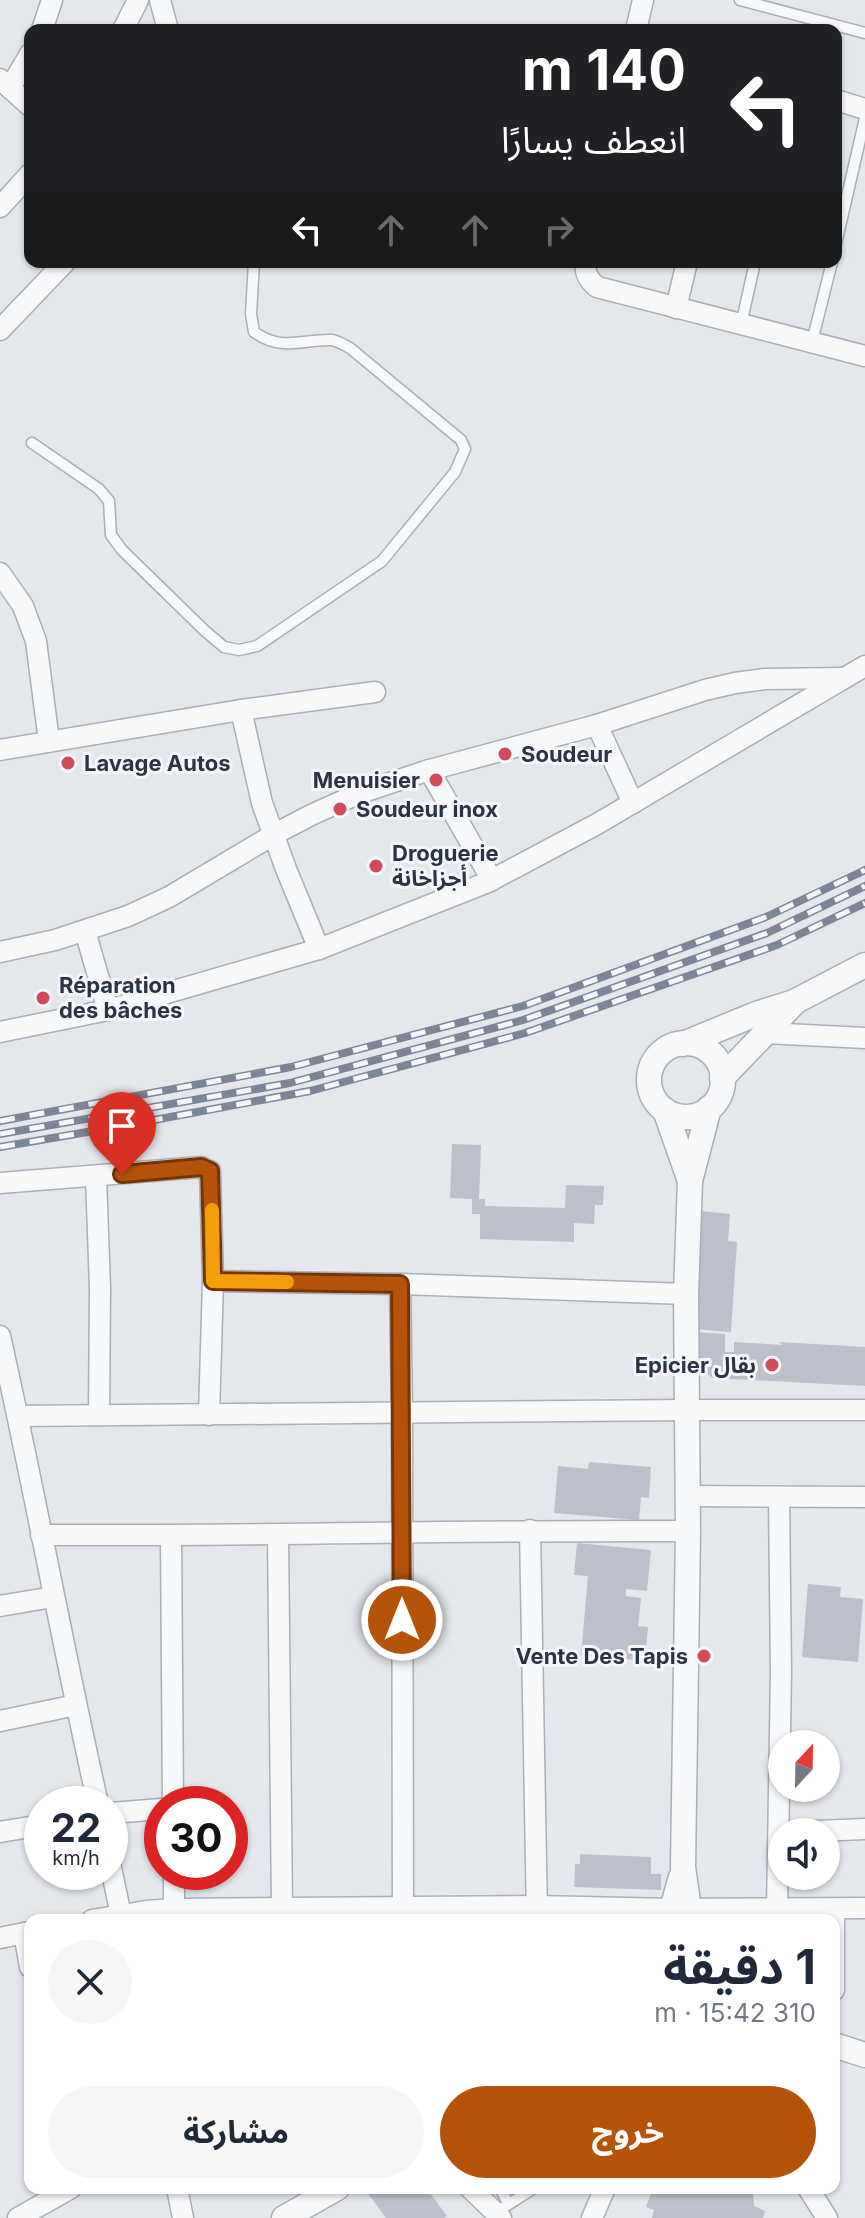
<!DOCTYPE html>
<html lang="ar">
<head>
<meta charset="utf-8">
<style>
  :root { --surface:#fff; --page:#f6f6f7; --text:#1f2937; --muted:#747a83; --accent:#b45309 }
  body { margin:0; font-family:Inter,"Noto Sans Arabic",sans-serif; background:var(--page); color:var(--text); direction:rtl; height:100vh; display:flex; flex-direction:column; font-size:30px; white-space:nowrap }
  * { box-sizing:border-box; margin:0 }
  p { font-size:26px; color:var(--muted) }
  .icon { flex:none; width:44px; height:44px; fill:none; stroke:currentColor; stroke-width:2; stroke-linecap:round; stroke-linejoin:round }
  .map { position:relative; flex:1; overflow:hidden; direction:ltr }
  .sheet { position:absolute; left:24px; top:1914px; width:816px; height:280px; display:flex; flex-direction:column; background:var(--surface); border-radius:16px; box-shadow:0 2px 6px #0004; direction:rtl }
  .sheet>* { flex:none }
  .guide { position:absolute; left:24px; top:24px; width:818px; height:244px; border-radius:16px; box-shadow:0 2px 6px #0004; direction:rtl; background:#202124; color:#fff; overflow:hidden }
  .needle { width:52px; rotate:22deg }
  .controls { position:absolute; left:768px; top:1730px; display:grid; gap:16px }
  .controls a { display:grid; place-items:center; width:72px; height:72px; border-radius:50%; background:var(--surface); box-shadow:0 2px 6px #0004; font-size:40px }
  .speed { position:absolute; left:24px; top:1786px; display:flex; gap:16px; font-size:40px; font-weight:700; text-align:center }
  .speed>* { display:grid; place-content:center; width:104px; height:104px; border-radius:50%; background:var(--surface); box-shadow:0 2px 6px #0004; line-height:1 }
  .speed small { font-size:20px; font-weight:400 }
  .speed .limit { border:12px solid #d22; background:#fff; color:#111 }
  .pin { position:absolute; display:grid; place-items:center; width:68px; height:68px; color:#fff; margin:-82px -34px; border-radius:50% 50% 50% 0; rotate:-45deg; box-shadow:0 0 8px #0007 }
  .pin .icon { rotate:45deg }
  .me { position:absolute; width:88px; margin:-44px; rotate:0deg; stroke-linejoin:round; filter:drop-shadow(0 0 6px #0008) }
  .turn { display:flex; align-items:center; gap:28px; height:168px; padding:0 24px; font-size:36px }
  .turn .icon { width:104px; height:104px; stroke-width:2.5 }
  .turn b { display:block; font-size:56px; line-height:68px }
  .lanes { display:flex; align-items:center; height:76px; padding:0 24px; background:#0003; justify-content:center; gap:40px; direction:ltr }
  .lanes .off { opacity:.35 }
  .round { display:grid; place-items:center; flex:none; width:84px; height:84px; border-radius:42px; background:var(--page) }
  .overview { display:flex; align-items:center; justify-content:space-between; height:136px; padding:0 24px }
  h1 { font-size:48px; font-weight:700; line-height:60px }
  .primary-button { display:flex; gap:16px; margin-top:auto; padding:16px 24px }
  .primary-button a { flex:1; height:92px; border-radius:48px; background:var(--accent); color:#fff; font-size:32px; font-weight:700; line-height:92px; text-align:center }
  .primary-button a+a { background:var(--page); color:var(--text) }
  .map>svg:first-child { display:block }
  .building { fill:#bbc0ca }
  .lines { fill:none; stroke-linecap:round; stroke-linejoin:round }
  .service-casing { stroke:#a9aeb7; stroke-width:13 }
  .minor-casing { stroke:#a9aeb7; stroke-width:23 }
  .tertiary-casing { stroke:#a9aeb7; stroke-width:27 }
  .service { stroke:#f7f8fa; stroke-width:10 }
  .minor { stroke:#f7f8fa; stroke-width:20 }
  .tertiary { stroke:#f7f8fa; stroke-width:24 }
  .rail-casing { stroke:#7d8696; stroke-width:8 }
  .rail { stroke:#f4f6f9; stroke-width:5; stroke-dasharray:15; stroke-linecap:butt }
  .route-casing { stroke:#753606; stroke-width:20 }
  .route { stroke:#b45309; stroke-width:14 }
  .slow { stroke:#f59e0b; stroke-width:14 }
  .poi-dot { fill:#d1495b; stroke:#f4f6f9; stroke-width:3 }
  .labels { text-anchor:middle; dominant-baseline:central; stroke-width:6; stroke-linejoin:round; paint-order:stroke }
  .poi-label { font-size:22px; font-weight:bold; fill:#2b3445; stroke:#f4f6f9; text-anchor:start }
</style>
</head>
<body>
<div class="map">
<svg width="865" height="2218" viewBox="0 0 865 2218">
  <rect width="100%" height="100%" fill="#e4e7ec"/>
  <g class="building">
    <polygon points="452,1144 481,1145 479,1199 485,1199 485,1206 565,1208 566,1185 604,1186 603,1205 595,1205 594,1224 574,1223 574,1242 480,1239 480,1214 472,1214 472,1199 450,1198"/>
    <polygon points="701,1211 730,1214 728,1241 737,1242 731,1332 693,1329"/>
    <polygon points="693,1332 725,1334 725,1352 734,1352 734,1342 783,1345 779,1342 865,1347 865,1386 713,1378 703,1371 703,1362 691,1362"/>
    <polygon points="589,1462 651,1467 649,1498 641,1497 639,1520 554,1513 558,1466 588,1469"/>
    <polygon points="577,1543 651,1550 647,1591 626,1589 626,1596 641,1598 638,1626 648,1627 645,1661 581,1655 588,1576 574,1575"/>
    <polygon points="808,1584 841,1587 840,1597 863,1599 858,1662 802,1657"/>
    <polygon points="580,1854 651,1857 651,1874 661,1874 661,1890 574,1887 575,1864 580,1864"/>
    <polygon points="364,2188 426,2188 447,2216 444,2218 386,2218"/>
    <polygon points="653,2188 736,2188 753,2194 754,2206 765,2211 763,2218 652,2218 654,2210 646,2207"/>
  </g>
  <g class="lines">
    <defs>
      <g id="service">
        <polyline points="740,0 865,33"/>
        <polyline points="836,244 865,118"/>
        <polyline points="741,325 755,262"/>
        <polyline points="812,342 832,262"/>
        <path d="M32 443 99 489 109 501 111 535 122 550 205 631 224 647 239 650 257 646 382 561 455 472 465 449 461 440 350 348C344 345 338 341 332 340 302 339 282 352 254 332L251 314 254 262"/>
        <polyline points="500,2188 508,2203"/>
        <polyline points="495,2213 534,2188"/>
      </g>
      <g id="minor">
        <polyline points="160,0 168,30"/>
        <polyline points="42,30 52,0"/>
        <polyline points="123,30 138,0"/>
        <polyline points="636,30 643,0"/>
        <polyline points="0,79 30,106"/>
        <polyline points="10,88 30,54"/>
        <polyline points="836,100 865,109"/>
        <polyline points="0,207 30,174"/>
        <path d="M585 262C585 273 588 280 597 287L865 356"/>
        <polyline points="676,308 687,262"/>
        <polyline points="0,330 65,262"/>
        <polyline points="0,573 23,606 36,641 49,741"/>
        <polyline points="241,710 262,803 286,869 319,949"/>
        <polyline points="597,725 633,803"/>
        <polyline points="0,750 241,710 375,692"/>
        <polyline points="429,770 492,880"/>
        <polyline points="85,931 108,1010"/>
        <polyline points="0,952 55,940 128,916 169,897 273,835 311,815 360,793 426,771 597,725 705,690 735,683 765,679 844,678"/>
        <polyline points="0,1032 108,1010 319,949 488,882 597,824 865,666"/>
        <polyline points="765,1033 865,1038"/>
        <polyline points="96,1177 100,1288 99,1415"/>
        <polyline points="0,1183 201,1167 210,1171 213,1281 209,1415"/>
        <polyline points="213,1281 400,1284 686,1294"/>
        <polyline points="400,1284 402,1413 403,1920"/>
        <path d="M0 1336C35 1492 63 1649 98 1804"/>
        <polyline points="18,1416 688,1410 865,1410"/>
        <polyline points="688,1496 865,1497"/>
        <polyline points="530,1530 537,1918"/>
        <path d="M41 1535C257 1536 472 1530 688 1531"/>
        <polyline points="278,1535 282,1908"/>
        <polyline points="171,1536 173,1804"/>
        <polyline points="0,1606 53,1597"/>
        <polyline points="0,1721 76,1705"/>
        <polyline points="110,1813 162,1809"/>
        <polyline points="0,1832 42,1825"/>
        <polyline points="794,1832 865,1829"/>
        <polyline points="110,1863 122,1920"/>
        <polyline points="174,1872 174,1909"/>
        <polyline points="834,1909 834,1990"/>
        <polyline points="777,1910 781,1672 779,1498"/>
        <polyline points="92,1920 146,1911 174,1909 537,1906 672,1909 865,1908"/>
        <polyline points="24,1933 30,1967"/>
        <polyline points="0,1938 30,1932"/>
        <polyline points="177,2188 183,2218"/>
        <polyline points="470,2188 501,2218"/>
        <polyline points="808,2188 827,2218"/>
        <polyline points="18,2218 71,2188"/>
        <polyline points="592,2218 605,2188"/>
      </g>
      <g id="tertiary">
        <circle cx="686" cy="1080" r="37"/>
        <polyline points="683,1044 756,1014 794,1002 865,965"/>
        <polyline points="722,1078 793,1004"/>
        <polyline points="665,1110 690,1181"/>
        <polyline points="669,1920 681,1877"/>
        <polyline points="694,1920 689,1909 683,1867 688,1531 686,1294 690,1181 709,1108"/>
        <polyline points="834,2045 865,2055"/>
        <polyline points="284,2218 337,2188"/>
      </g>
    </defs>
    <use href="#service" class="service-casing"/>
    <use href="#minor" class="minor-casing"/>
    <use href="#tertiary" class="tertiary-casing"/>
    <use href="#service" class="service"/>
    <use href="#minor" class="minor"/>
    <use href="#tertiary" class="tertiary"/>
    <defs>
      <g id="rail">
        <polyline points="0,1121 291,1067 523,1006 766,917 865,870"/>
        <polyline points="0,1134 290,1083 523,1020 767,933 865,886"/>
        <polyline points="0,1147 122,1126 310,1091 525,1033 777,945 865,903"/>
      </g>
    </defs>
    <use href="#rail" class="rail-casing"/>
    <use href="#rail" class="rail"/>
  </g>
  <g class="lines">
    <defs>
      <polyline id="route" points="122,1174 201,1167 210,1171 213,1281 400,1284 402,1620"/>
    </defs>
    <use href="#route" class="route-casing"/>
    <use href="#route" class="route"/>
    <polyline class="slow" points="212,1210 213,1281 287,1282"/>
  </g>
  <g class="poi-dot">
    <circle cx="505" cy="754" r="8"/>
    <circle cx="68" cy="763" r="8"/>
    <circle cx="436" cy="780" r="8"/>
    <circle cx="340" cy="809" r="8"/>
    <circle cx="376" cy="866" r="8"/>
    <circle cx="43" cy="998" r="8"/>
    <circle cx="772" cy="1365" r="8"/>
    <circle cx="704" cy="1656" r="8"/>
  </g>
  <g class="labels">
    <g class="poi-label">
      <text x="521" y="754">Soudeur</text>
      <text x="84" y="763">Lavage Autos</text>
      <text x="420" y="780" text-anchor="end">Menuisier</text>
      <text x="356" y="809">Soudeur inox</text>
      <text x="392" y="853">Droguerie<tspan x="392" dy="25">أجزاخانة</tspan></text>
      <text x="59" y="985">Réparation<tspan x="59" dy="25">des bâches</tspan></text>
      <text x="756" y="1365" text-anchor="end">Epicier بقال</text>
      <text x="688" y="1656" text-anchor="end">Vente Des Tapis</text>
    </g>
  </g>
</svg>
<div class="controls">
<a><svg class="needle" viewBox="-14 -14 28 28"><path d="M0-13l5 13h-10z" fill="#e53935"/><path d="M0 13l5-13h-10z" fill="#747a83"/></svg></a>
<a><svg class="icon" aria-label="sound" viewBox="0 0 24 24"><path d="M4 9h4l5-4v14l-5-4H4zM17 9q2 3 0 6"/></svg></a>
</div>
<div class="speed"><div>22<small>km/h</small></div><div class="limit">30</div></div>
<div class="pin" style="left:122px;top:1174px;background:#d93025"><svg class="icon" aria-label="arrive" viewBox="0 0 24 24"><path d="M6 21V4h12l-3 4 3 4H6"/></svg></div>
<svg class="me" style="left:402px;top:1620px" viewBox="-20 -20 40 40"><circle r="17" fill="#b45309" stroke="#fff" stroke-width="3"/><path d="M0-11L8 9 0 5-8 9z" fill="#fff"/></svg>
<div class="guide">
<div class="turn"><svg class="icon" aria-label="left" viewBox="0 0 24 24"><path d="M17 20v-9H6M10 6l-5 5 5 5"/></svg><div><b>140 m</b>انعطف يسارًا</div></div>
<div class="lanes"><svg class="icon" aria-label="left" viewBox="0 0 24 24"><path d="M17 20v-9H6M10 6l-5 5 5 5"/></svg><svg class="icon off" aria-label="ahead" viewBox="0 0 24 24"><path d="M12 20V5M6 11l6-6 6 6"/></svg><svg class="icon off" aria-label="ahead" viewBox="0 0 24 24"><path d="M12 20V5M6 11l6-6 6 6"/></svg><svg class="icon off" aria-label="right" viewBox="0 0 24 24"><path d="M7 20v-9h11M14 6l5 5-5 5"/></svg></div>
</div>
<section class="sheet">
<div class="overview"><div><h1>1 دقيقة</h1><p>310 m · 15:42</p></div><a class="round"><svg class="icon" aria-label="close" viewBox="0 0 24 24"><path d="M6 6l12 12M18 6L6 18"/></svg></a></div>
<div class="primary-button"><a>خروج</a><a>مشاركة</a></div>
</section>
</div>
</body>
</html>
